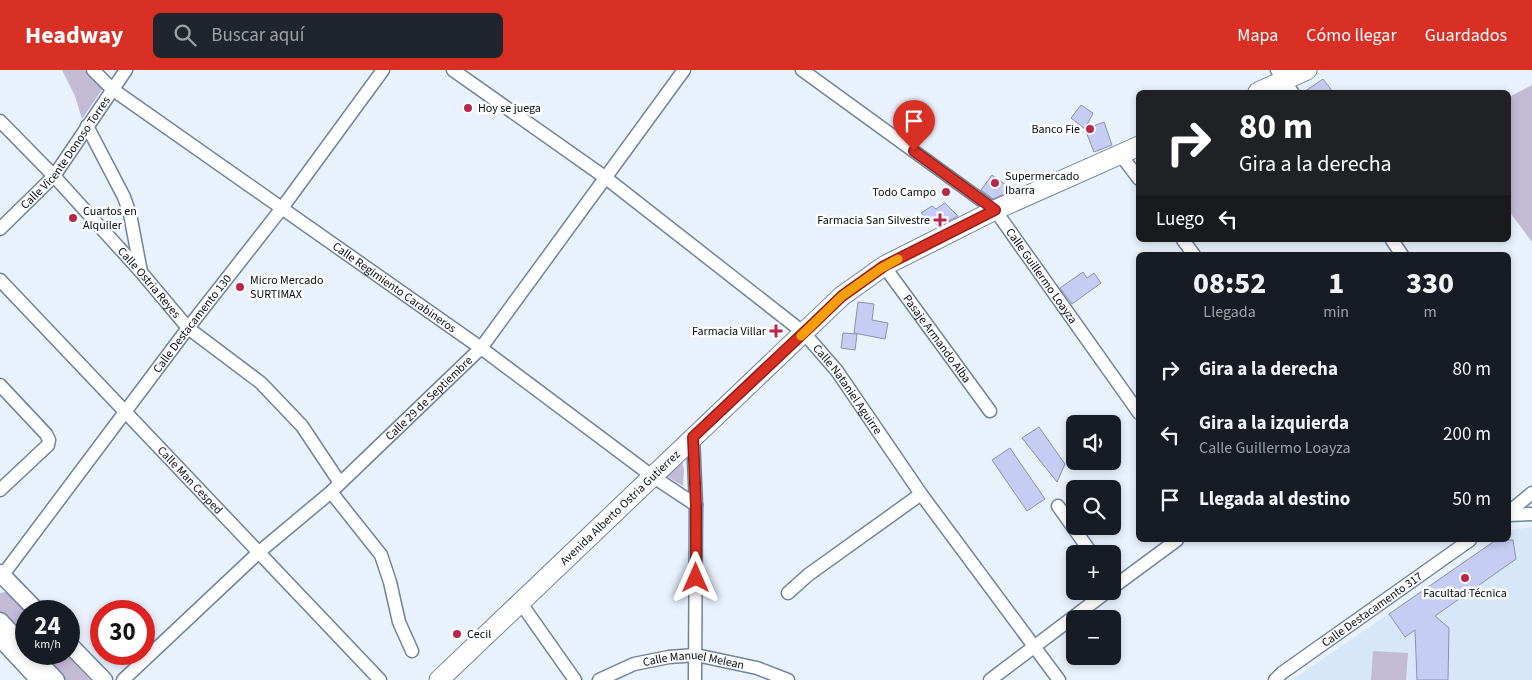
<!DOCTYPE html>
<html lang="es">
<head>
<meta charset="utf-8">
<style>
  :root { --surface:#171b24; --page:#20242c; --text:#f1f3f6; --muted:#9ea1a6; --accent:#d93025 }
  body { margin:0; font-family:"Source Sans 3",sans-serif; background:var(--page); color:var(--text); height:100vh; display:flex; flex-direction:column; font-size:19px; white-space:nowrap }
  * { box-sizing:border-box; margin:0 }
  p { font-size:16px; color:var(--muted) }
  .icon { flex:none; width:28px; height:28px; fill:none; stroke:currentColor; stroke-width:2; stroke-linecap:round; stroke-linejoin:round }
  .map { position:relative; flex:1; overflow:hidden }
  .details { position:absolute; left:1136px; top:182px; width:375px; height:290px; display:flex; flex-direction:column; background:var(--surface); border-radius:8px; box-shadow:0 2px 8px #0003 }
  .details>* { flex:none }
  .guide { position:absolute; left:1136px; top:20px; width:375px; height:152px; border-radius:8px; box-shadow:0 2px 8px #0003; background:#202124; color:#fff; overflow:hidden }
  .fabs { position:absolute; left:1066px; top:345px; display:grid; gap:10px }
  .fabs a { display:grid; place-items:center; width:55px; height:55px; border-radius:8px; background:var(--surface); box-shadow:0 2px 8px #0003; font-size:25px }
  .speed { position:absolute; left:15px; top:530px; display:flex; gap:10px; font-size:25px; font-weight:700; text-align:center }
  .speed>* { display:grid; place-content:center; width:65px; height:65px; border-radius:50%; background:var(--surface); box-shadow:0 2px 8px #0003; line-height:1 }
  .speed small { font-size:12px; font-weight:400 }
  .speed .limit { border:8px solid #d22; background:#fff; color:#111 }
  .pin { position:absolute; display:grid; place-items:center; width:42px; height:42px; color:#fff; margin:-51px -21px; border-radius:50% 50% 50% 0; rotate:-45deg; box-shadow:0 0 5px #0007 }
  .pin .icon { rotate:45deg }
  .me { position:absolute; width:55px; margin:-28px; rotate:0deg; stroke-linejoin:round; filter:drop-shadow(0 0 4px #0008) }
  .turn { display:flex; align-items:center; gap:18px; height:105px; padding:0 20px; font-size:22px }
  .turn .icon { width:65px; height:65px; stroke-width:2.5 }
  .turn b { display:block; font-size:35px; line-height:42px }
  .then { display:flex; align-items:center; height:48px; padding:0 20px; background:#0003; gap:10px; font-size:19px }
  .eta { display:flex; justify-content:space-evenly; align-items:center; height:85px; text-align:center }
  .eta b { font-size:30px; font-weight:800; line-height:35px }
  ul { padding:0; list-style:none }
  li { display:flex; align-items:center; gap:15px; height:65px; padding:0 20px }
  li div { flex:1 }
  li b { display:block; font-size:19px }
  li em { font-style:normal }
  header { display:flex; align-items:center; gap:30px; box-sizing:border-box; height:70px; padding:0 25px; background:var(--accent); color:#fff }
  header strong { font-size:24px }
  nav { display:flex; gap:28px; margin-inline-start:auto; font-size:18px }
  .search { width:350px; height:45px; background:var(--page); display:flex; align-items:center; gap:12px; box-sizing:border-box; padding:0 18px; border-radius:8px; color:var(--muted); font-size:19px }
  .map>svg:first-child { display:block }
  .built { fill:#d6e7fa }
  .green { fill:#c3bad6 }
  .building { fill:#c5cdf3; stroke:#8b91ae }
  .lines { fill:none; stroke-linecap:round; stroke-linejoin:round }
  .minor-casing { stroke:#6f849c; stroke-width:15 }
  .major-casing { stroke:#6f849c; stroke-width:19 }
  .highway-casing { stroke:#6f849c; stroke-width:21 }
  .minor { stroke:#fff; stroke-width:12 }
  .major { stroke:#fff; stroke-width:16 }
  .highway { stroke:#fff; stroke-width:19 }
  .route-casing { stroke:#8d1f18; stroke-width:12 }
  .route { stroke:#d93025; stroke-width:9 }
  .slow { stroke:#f59e0b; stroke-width:9 }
  .poi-dot { fill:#b8274a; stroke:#fdfdfd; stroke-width:2 }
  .labels { text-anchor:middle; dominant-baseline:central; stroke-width:5; stroke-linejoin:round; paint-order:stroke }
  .poi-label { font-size:12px; fill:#060d15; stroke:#fdfdfd; text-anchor:start }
  .street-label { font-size:12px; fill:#060d15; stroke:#fdfdfd }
</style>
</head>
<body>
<header>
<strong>Headway</strong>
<div class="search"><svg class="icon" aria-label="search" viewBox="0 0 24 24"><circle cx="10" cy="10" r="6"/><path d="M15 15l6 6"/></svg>Buscar aquí</div>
<nav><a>Mapa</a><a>Cómo llegar</a><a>Guardados</a></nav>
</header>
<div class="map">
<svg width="1532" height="610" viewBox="0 0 1532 610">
  <rect width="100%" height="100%" fill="#e8f1fc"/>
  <polygon class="built" points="1532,457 1532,610 1292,610 1496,470 1509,470 1509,461 1511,460"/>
  <g class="green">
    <polygon points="62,0 84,0 103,18 82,49 75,26"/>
    <polygon points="1532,15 1532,172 1509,141 1509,27"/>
    <polygon points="681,386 684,400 683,416 663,404"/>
    <polygon points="5,522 10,523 26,541 26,571 0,542 0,523"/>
    <polygon points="1373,581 1408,583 1406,610 1371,610"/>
    <polygon points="38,584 66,584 90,610 61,610"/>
  </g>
  <g class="building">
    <polygon points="1323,9 1333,22 1304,22"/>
    <polygon points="1081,35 1093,43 1085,59 1071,48"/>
    <polygon points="1104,52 1112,75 1094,82 1085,59"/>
    <polygon points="992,105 1013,120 993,129 981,120"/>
    <polygon points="945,133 958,146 939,156 921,143 932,136 936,139"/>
    <polygon points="1083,202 1087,208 1094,203 1101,213 1072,234 1060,218"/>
    <polygon points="858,232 874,234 872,250 888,253 885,269 854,263"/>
    <polygon points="843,263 857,264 855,280 841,278"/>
    <polygon points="1039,357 1065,394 1057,412 1022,368"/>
    <polygon points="1010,378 1045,429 1027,441 992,390"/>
    <polygon points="1496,470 1513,470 1516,489 1435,546 1449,558 1448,610 1417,610 1415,560 1405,567 1389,544"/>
  </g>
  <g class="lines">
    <defs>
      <g id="minor">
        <path id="s1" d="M93 0 112 19 481 278 652 406 696 435"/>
        <path id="s2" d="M453 0 606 108 804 263 837 301 921 424 1059 610"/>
        <path id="s3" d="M802 0 995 140 1139 343"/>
        <polyline points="1277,0 1292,22"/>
        <path id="s4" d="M0 51 54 106 141 202 188 258 261 313 302 356 340 413"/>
        <polyline points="87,56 124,127 130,144 141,202"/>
        <polyline points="1120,84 1139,109"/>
        <path id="s5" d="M0 159 54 106 126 0"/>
        <polyline points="1183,170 1194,185"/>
        <polyline points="1392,170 1402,185"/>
        <path id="s6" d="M884 196 990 341"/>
        <path id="s7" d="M0 210 380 610"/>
        <polyline points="0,315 46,364 49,370 48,375 0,420"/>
        <polyline points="693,367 696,435 695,610"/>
        <polyline points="331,422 381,485 390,512 399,552 412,581"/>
        <polyline points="1058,436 1092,484"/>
        <polyline points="1509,442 1532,423"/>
        <polyline points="1509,445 1532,444"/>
        <path id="s8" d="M2 506 188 258 282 138 383 0"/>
        <polyline points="1112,518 1177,470"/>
        <polyline points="788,523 808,505 921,424"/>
        <polyline points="520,532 575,610"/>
        <path id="s9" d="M123 610 258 483 331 422 481 278 684 0"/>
        <path id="s10" d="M599 610 634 594 669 587 696 585 757 598 788 610"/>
        <polyline points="990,610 1108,521"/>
        <path id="s11" d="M1275 610 1282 603 1470 470"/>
      </g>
      <g id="major">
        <polyline points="0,503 37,541"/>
        <polyline points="0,551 26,579"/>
        <polyline points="0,568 39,610"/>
        <polyline points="69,574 104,610"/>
        <polyline points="31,584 56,610"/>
      </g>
      <g id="highway">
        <polyline points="1258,22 1307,0"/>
        <path id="s12" d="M439 610 842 226 884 196 995 140 1139 76"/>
      </g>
    </defs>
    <use href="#minor" class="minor-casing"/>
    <use href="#major" class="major-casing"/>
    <use href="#highway" class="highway-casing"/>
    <use href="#minor" class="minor"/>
    <use href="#major" class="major"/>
    <use href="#highway" class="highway"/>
  </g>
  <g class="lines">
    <defs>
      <polyline id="route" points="696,508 696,436 693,367 815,252 842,226 884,196 995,140 914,81"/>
    </defs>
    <use href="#route" class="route-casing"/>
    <use href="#route" class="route"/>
    <polyline class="slow" points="801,266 842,226 880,199 898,189"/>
  </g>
  <g class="poi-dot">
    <circle cx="468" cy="38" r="5"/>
    <circle cx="1090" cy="59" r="5"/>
    <circle cx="995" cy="113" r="5"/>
    <circle cx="946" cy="122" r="5"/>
    <circle cx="73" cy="148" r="5"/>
    <path d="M937.5 142.5h5v5h5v5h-5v5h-5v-5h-5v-5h5z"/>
    <circle cx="240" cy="217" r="5"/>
    <path d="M773.5 253.5h5v5h5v5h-5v5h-5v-5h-5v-5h5z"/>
    <circle cx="1465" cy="508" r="5"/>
    <circle cx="457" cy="564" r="5"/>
  </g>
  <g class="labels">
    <g class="poi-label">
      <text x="478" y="38">Hoy se juega</text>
      <text x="1080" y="59" text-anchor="end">Banco Fie</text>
      <text x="1005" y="106">Supermercado<tspan x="1005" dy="14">Ibarra</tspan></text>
      <text x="936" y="122" text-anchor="end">Todo Campo</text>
      <text x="83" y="141">Cuartos en<tspan x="83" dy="14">Alquiler</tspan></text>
      <text x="930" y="150" text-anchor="end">Farmacia San Silvestre</text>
      <text x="250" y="210">Micro Mercado<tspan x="250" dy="14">SURTIMAX</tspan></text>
      <text x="766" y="261" text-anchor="end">Farmacia Villar</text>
      <text x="1465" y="523" text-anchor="middle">Facultad Técnica</text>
      <text x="467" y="564">Cecil</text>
    </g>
    <g class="street-label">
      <text stroke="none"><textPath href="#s5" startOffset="101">Calle Vicente Donoso Torres</textPath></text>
      <text stroke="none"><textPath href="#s3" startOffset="319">Calle Guillermo Loayza</textPath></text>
      <text stroke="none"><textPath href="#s4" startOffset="220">Calle Ostria Reyes</textPath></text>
      <text stroke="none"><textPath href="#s1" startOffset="372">Calle Regimiento Carabineros</textPath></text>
      <text stroke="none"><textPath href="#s8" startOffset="316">Calle Destacamento 130</textPath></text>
      <text stroke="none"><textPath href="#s6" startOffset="90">Pasaje Armando Alba</textPath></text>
      <text stroke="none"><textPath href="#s2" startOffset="510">Calle Nataniel Aguirre</textPath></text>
      <text stroke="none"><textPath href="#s9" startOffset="416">Calle 29 de Septiembre</textPath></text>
      <text stroke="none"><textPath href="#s7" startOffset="276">Calle Man Cesped</textPath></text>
      <text stroke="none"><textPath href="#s12" startOffset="250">Avenida Alberto Ostria Gutierrez</textPath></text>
      <text stroke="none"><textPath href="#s11" startOffset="120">Calle Destacamento 317</textPath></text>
      <text stroke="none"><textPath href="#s10" startOffset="99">Calle Manuel Melean</textPath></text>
    </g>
  </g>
</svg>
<div class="fabs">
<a><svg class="icon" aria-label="sound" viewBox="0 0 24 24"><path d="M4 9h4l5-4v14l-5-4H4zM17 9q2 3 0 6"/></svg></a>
<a><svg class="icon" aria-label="search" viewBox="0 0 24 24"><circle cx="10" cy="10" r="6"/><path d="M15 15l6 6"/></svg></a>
<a>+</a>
<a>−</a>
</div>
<div class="speed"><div>24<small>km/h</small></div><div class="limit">30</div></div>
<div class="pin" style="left:914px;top:81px;background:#d93025"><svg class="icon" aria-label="arrive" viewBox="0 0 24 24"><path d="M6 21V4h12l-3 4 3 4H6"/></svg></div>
<svg class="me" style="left:696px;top:508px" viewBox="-20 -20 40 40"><path d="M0-17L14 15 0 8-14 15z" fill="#d93025" stroke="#fff" stroke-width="4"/></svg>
<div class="guide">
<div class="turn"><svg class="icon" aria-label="right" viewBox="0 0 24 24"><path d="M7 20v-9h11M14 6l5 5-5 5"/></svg><div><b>80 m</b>Gira a la derecha</div></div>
<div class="then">Luego<svg class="icon" aria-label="left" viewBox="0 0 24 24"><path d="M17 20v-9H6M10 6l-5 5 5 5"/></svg></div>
</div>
<section class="details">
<div class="eta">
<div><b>08:52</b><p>Llegada</p></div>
<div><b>1</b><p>min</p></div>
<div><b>330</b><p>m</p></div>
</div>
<ul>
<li><svg class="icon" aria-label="right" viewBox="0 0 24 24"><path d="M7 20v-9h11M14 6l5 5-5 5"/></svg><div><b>Gira a la derecha</b></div><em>80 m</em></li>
<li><svg class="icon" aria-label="left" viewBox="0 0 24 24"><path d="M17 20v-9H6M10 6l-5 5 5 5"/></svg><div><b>Gira a la izquierda</b><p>Calle Guillermo Loayza</p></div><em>200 m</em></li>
<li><svg class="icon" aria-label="arrive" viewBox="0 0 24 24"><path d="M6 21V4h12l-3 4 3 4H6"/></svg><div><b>Llegada al destino</b></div><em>50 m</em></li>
</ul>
</section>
</div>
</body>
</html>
